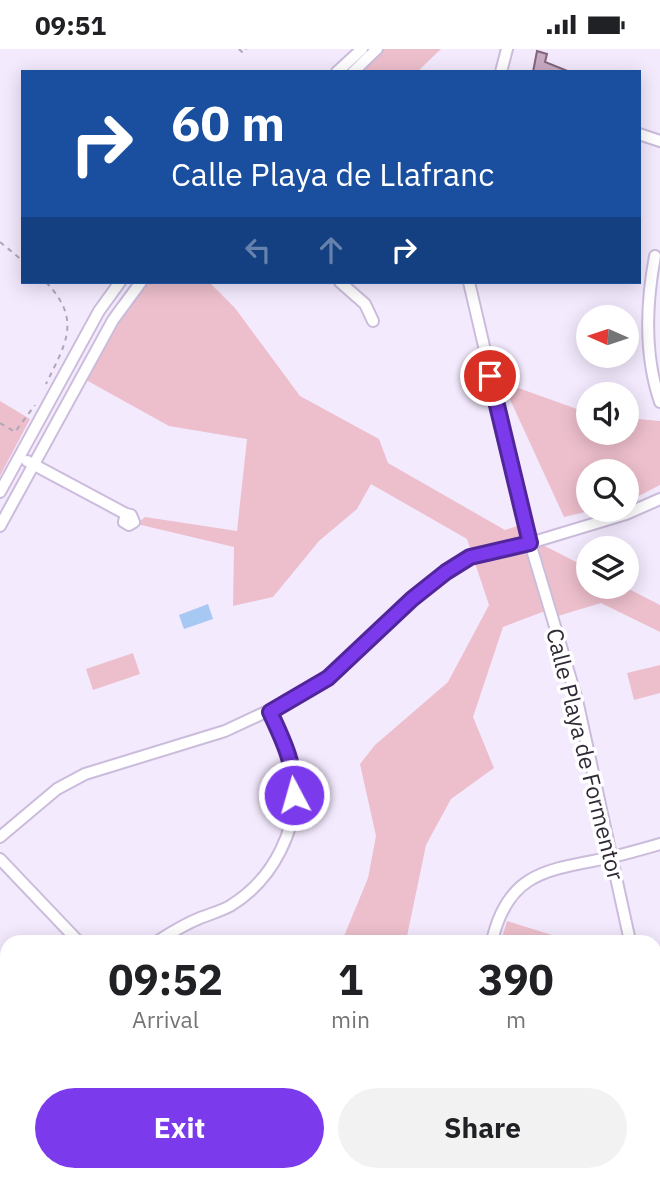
<!DOCTYPE html>
<html lang="en">
<head>
<meta charset="utf-8">
<style>
  :root { --surface:#fff; --page:#f2f2f2; --text:#202124; --muted:#757577; --accent:#7c3aed }
  body { margin:0; font-family:"IBM Plex Sans",sans-serif; background:var(--page); color:var(--text); height:100vh; display:flex; flex-direction:column; font-size:26px; white-space:nowrap }
  * { box-sizing:border-box; margin:0 }
  p { font-size:23px; color:var(--muted) }
  .icon { flex:none; width:38px; height:38px; fill:none; stroke:currentColor; stroke-width:2; stroke-linecap:round; stroke-linejoin:round }
  .map { position:relative; flex:1; overflow:hidden }
  .drawer { position:absolute; left:0px; top:886px; width:662px; height:247px; display:flex; flex-direction:column; background:var(--surface); border-radius:21px 21px 0 0; box-shadow:0 4px 18px #0003 }
  .drawer>* { flex:none }
  .banner { position:absolute; left:21px; top:21px; width:620px; height:214px; border-radius:0px; box-shadow:0 4px 18px #0003; background:#1a4fa0; color:#fff; overflow:hidden }
  .needle { width:46px; rotate:273deg }
  .tools { position:absolute; left:576px; top:256px; display:grid; gap:14px }
  .tools a { display:grid; place-items:center; width:63px; height:63px; border-radius:50%; background:var(--surface); box-shadow:0 4px 18px #0003; font-size:35px }
  .pin { position:absolute; display:grid; place-items:center; width:60px; height:60px; color:#fff; margin:-30px; border:4px solid #fff; border-radius:50%; box-shadow:0 2px 7px #0007 }
  .me { position:absolute; width:77px; margin:-38px; rotate:354deg; stroke-linejoin:round; filter:drop-shadow(0 0 5px #0008) }
  .turn { display:flex; align-items:center; gap:24px; height:147px; padding:0 35px; font-size:32px }
  .turn .icon { width:91px; height:91px; stroke-width:2.5 }
  .turn b { display:block; font-size:49px; line-height:60px }
  .lanes { display:flex; align-items:center; height:66px; padding:0 35px; background:#0003; justify-content:center; gap:35px; direction:ltr }
  .lanes .off { opacity:.35 }
  .eta { display:flex; justify-content:space-evenly; align-items:center; height:119px; text-align:center }
  .eta b { font-size:42px; font-weight:700; line-height:49px }
  .button { display:flex; gap:14px; margin-top:auto; padding:14px 35px }
  .button a { flex:1; height:80px; border-radius:42px; background:var(--accent); color:#fff; font-size:28px; font-weight:700; line-height:80px; text-align:center }
  .button a+a { background:var(--page); color:var(--text) }
  .status { display:flex; justify-content:space-between; align-items:center; height:49px; padding:0 35px; background:var(--surface); direction:ltr }
  .status svg { height:19px; fill:currentColor }
  .map>svg:first-child { display:block }
  .green { fill:#edbfcc }
  .water { fill:#a6c8f3 }
  .building { fill:#c9abc3; stroke:#81657b; stroke-width:2 }
  .lines { fill:none; stroke-linecap:round; stroke-linejoin:round }
  .minor-casing { stroke:#cbbcdc; stroke-width:14 }
  .path { stroke:#afa7b8; stroke-width:2; stroke-dasharray:5 5; stroke-linecap:butt }
  .minor { stroke:#fff; stroke-width:10 }
  .route-casing { stroke:#51269a; stroke-width:18 }
  .route { stroke:#7c3aed; stroke-width:12 }
  .labels { text-anchor:middle; dominant-baseline:central; stroke-width:7; stroke-linejoin:round; paint-order:stroke }
  .street-label { font-size:23px; fill:#302a36; stroke:#fff }
</style>
</head>
<body>
<div class="status"><b>09:51</b><svg viewBox="0 0 49 12"><path d="M0 12V9h3v3zM5 12V6h3v6zM10 12V3h3v9zM15 12V0h3v12zM26 1h20v11H26zM47 4h2v5h-2z"/></svg></div>
<div class="map">
<svg width="660" height="1132" viewBox="0 0 660 1132">
  <rect width="100%" height="100%" fill="#f4eafe"/>
  <g class="green">
    <polygon points="381,0 441,0 417,23 357,23"/>
    <polygon points="148,233 209,233 235,259 300,347 379,390 388,414 505,481 520,476 545,562 503,578 473,668 494,719 451,750 426,796 406,892 342,892 368,829 376,787 360,715 375,696 448,633 489,556 467,490 371,435 357,460 319,492 273,548 233,557 234,498 137,475 145,468 237,482 247,390 169,377 86,331 121,267"/>
    <polygon points="502,333 588,364 588,383 626,383 627,369 660,372 660,436 627,453 626,422 588,422 588,460 598,460 564,468"/>
    <polygon points="0,352 30,370 0,427"/>
    <polygon points="537,493 588,519 588,537 623,537 660,556 660,583 601,554 558,567"/>
    <polygon points="133,604 140,625 93,641 86,620"/>
    <polygon points="660,616 660,644 634,651 627,624"/>
    <polygon points="507,872 555,887 554,892 501,892"/>
  </g>
  <polygon class="water" points="208,555 213,570 184,580 179,566"/>
  <polygon class="building" points="537,2 547,5 545,13 570,23 533,23"/>
  <g class="lines">
    <defs>
      <g id="minor">
        <polyline points="337,23 362,0"/>
        <polyline points="353,23 377,0"/>
        <polyline points="501,23 507,0"/>
        <polyline points="639,85 660,92"/>
        <path d="M655 207C646 255 644 306 660 353"/>
        <polyline points="340,233 365,255 373,272"/>
        <polyline points="469,233 530,494 577,651 630,892"/>
        <polyline points="27,412 126,465"/>
        <polyline points="0,443 99,262 120,233"/>
        <polygon points="126,465 131,466 134,473 129,476 124,473"/>
        <polyline points="0,477 113,271 141,233"/>
        <polyline points="0,788 57,740 85,725 225,682 296,649 329,630 412,550 470,508 530,494 626,465 660,450"/>
        <polyline points="0,810 78,892"/>
        <path d="M158 892C172 883 185 875 200 869 210 865 221 862 230 857 273 831 300 779 294 728 292 705 280 684 270 663"/>
        <path d="M492 892C508 823 547 821 608 809 625 805 643 800 660 795"/>
        <polyline points="654,996 660,1020"/>
        <polyline points="0,1044 0,1023 7,1002"/>
        <polyline points="0,1052 7,1064"/>
        <polyline points="80,1125 81,1132"/>
        <polyline points="441,1125 454,1132"/>
      </g>
    </defs>
    <use href="#minor" class="minor-casing"/>
    <g class="path">
      <polyline points="239,0 243,4 246,0"/>
      <polyline points="0,193 23,212"/>
      <path d="M46 233C82 271 66 294 46 335"/>
      <polyline points="0,374 15,383 35,356"/>
    </g>
    <use href="#minor" class="minor"/>
  </g>
  <g class="lines">
    <defs>
      <path id="route" d="M294 746C295 715 283 691 270 663L328 629 412 550 446 523 470 508 530 494 490 327"/>
    </defs>
    <use href="#route" class="route-casing"/>
    <use href="#route" class="route"/>
  </g>
  <g class="labels">
    <g class="street-label">
      <text transform="translate(586 705) rotate(76)">Calle Playa de Formentor</text>
    </g>
  </g>
</svg>
<div class="tools">
<a><svg class="needle" viewBox="-14 -14 28 28"><path d="M0-13l5 13h-10z" fill="#e53935"/><path d="M0 13l5-13h-10z" fill="#757577"/></svg></a>
<a><svg class="icon" aria-label="sound" viewBox="0 0 24 24"><path d="M4 9h4l5-4v14l-5-4H4zM17 9q2 3 0 6"/></svg></a>
<a><svg class="icon" aria-label="search" viewBox="0 0 24 24"><circle cx="10" cy="10" r="6"/><path d="M15 15l6 6"/></svg></a>
<a><svg class="icon" aria-label="layers" viewBox="0 0 24 24"><path d="M12 4l9 5-9 5-9-5zM3 14l9 5 9-5"/></svg></a>
</div>
<div class="pin" style="left:490px;top:327px;background:#d93025"><svg class="icon" aria-label="arrive" viewBox="0 0 24 24"><path d="M6 21V4h12l-3 4 3 4H6"/></svg></div>
<svg class="me" style="left:294px;top:746px" viewBox="-20 -20 40 40"><circle r="17" fill="#7c3aed" stroke="#fff" stroke-width="3"/><path d="M0-11L8 9 0 5-8 9z" fill="#fff"/></svg>
<div class="banner">
<div class="turn"><svg class="icon" aria-label="right" viewBox="0 0 24 24"><path d="M7 20v-9h11M14 6l5 5-5 5"/></svg><div><b>60 m</b>Calle Playa de Llafranc</div></div>
<div class="lanes"><svg class="icon off" aria-label="left" viewBox="0 0 24 24"><path d="M17 20v-9H6M10 6l-5 5 5 5"/></svg><svg class="icon off" aria-label="ahead" viewBox="0 0 24 24"><path d="M12 20V5M6 11l6-6 6 6"/></svg><svg class="icon" aria-label="right" viewBox="0 0 24 24"><path d="M7 20v-9h11M14 6l5 5-5 5"/></svg></div>
</div>
<section class="drawer">
<div class="eta">
<div><b>09:52</b><p>Arrival</p></div>
<div><b>1</b><p>min</p></div>
<div><b>390</b><p>m</p></div>
</div>
<div class="button"><a>Exit</a><a>Share</a></div>
</section>
</div>
</body>
</html>
